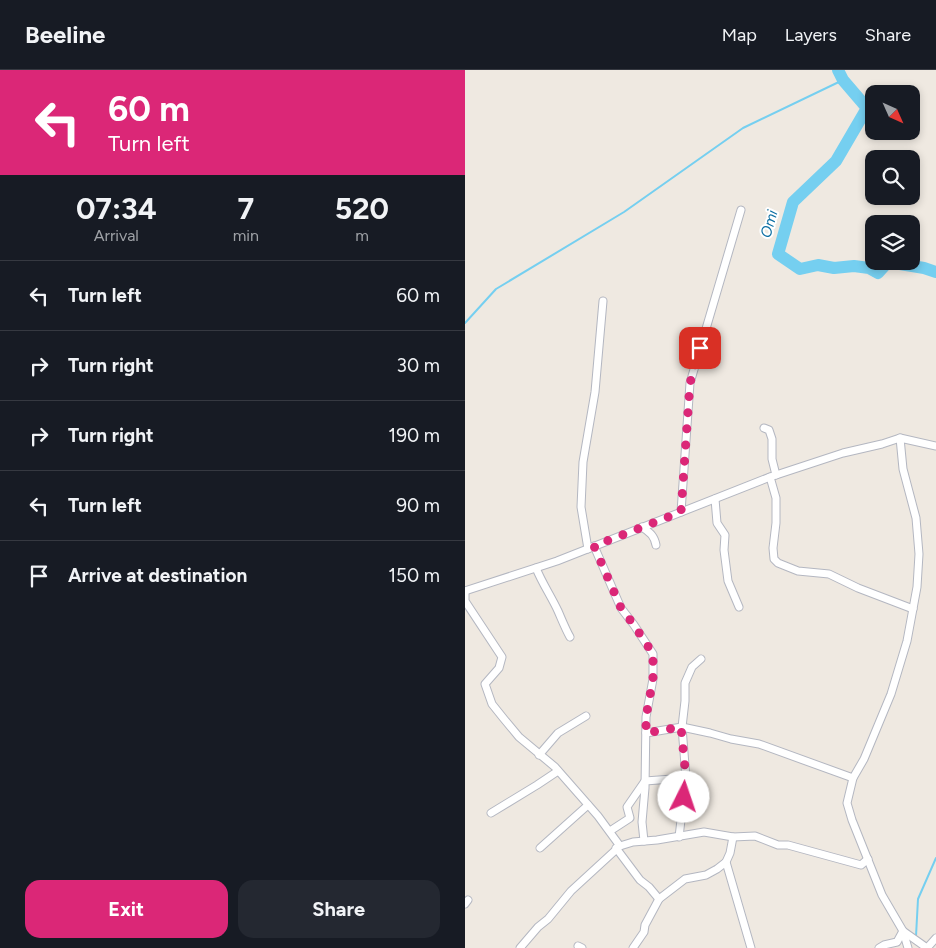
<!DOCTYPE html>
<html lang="en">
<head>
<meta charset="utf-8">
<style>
  :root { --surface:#171b24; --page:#242831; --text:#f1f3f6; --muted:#9ea1a6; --line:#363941; --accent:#db2777 }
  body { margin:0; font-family:Figtree,sans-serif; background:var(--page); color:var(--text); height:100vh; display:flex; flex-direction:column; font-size:19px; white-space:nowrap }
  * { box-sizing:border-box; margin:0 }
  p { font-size:16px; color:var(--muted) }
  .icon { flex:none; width:28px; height:28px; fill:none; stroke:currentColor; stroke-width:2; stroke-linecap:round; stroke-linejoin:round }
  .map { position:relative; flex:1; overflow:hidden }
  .details { display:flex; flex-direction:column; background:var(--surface); width:465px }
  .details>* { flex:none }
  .top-card { background:#db2777; color:#fff; overflow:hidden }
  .needle { width:32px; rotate:135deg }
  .fabs { position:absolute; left:400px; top:15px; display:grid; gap:10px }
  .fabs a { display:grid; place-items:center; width:55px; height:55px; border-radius:10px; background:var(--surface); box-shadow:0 2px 8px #0003; font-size:25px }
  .pin { position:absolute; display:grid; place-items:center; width:42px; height:42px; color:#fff; margin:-21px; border-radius:10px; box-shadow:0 2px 8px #0006 }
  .me { position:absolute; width:55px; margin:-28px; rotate:4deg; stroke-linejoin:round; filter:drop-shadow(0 0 4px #0008) }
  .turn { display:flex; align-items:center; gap:18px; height:105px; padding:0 25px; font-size:22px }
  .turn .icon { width:65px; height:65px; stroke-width:2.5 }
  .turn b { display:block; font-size:35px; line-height:42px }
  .eta { display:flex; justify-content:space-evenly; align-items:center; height:85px; text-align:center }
  .eta b { font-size:30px; font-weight:700; line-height:35px }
  .button { display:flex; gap:10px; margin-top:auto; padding:10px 25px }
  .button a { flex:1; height:58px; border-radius:15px; background:var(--accent); color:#fff; font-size:20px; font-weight:700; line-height:58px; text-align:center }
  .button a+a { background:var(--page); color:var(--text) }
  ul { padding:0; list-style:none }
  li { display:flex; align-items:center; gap:15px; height:70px; padding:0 25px; border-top:1px solid var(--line) }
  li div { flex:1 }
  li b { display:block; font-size:19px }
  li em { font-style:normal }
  header { display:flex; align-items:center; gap:30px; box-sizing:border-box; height:70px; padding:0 25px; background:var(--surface); border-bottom:1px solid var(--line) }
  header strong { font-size:24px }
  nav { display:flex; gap:28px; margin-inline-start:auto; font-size:18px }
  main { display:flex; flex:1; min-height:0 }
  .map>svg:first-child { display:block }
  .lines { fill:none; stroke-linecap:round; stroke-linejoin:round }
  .stream { stroke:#75cff0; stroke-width:2 }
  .river { stroke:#75cff0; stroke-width:12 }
  .minor-casing { stroke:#b4b7c1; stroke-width:9 }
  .minor { stroke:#fff; stroke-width:7 }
  .route { stroke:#db2777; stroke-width:9; stroke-dasharray:0 16.2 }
  .labels { text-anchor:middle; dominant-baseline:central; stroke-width:4; stroke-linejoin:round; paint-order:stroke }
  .water-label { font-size:15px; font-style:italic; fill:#0d6fa3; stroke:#fff }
</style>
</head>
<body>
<header>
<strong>Beeline</strong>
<nav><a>Map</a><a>Layers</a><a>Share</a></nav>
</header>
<main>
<section class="details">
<div class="top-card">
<div class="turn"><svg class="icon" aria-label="left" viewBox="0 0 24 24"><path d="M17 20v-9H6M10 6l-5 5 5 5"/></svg><div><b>60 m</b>Turn left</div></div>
</div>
<div class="eta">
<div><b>07:34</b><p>Arrival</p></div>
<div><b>7</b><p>min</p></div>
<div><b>520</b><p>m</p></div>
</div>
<ul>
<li><svg class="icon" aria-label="left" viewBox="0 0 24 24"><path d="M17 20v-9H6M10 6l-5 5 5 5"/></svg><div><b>Turn left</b></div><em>60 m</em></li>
<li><svg class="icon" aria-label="right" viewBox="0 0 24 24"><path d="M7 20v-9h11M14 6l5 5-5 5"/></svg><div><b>Turn right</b></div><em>30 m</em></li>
<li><svg class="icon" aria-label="right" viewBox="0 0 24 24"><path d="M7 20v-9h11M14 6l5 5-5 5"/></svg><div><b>Turn right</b></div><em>190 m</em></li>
<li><svg class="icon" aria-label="left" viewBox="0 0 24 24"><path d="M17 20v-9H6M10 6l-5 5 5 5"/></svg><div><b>Turn left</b></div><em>90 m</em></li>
<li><svg class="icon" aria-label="arrive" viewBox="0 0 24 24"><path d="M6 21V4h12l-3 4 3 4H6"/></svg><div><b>Arrive at destination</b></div><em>150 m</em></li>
</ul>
<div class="button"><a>Exit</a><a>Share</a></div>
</section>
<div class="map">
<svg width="471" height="878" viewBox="0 0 471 878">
  <rect width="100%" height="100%" fill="#efe9e1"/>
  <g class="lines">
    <g class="stream">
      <polyline points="0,253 31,219 159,142 278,58 378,10"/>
      <polyline points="451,866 453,829 471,788"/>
    </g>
    <polyline class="river" points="373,0 378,10 402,38 371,91 328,132 313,184 335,199 353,195 369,198 389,196 404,198 413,203 423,192 459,198 471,202"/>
    <defs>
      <g id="minor">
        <polyline points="299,358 304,360 307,369 307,389 311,405"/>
        <polyline points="435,368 438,399 451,448 454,484 452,517 442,571 426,624 399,689 388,708 382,733 387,750 417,825 438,861 443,878"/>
        <polyline points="305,407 311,428 311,453 308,478 309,489 313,493 333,501 364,504 393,518 448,539"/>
        <polyline points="250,429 252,453 260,465 259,480 263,511 274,537"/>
        <polyline points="216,442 225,313 276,140"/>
        <path d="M177 457C185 463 189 465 191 475"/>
        <polyline points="129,476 156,538 169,555 188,584 188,609 181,647 180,718 177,752 179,771"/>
        <polyline points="123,479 116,437 118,392 130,322 138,231"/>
        <path d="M71 498C77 513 86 526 93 541 97 550 100 558 105 567"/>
        <polyline points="0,521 92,491 305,407 378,383 417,374 435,368 471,376"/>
        <polyline points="0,521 0,531 37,587 34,598 20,614 27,634 39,649 54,667 90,697 133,746 155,776"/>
        <polyline points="181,663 217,657 245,663 266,669 294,674 388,708"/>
        <polyline points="74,685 93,663 121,646"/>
        <polyline points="26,743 72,715 93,701"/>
        <polyline points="145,761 165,748 162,737 180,711 221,708"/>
        <polyline points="214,767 221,708 217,657 220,631 220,613 227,597 236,589"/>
        <polyline points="75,778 123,735"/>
        <polyline points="151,778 175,810 184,817 194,829"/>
        <polyline points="261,792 286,878"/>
        <polyline points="0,834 3,830"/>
        <polyline points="113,876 117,878"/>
        <polyline points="55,878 73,857 83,849 106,821 155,776 168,772 192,770 239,762 268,767 290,766 313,775 323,775 396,795 403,789"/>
        <polyline points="168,878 179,862 180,855 194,829 220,809 241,805 252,799 261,792 265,783 268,767"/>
        <polyline points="414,878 419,875 432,872 438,861 462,878"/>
        <polyline points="462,878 471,868"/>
      </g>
    </defs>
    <use href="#minor" class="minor-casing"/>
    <use href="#minor" class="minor"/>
  </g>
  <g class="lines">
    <polyline class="route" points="219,727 221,708 216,657 181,663 181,647 188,609 188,584 169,555 156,538 129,476 216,442 225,313 235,278"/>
  </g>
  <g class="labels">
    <g class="water-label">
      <text transform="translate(304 154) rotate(-74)">Omi</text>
    </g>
  </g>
</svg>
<div class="fabs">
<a><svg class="needle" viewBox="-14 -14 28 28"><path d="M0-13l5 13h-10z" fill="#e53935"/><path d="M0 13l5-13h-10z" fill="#9ea1a6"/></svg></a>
<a><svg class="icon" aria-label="search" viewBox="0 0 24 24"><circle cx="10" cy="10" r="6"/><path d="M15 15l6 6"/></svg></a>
<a><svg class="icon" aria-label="layers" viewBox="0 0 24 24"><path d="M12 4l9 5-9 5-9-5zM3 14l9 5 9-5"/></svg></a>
</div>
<div class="pin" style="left:235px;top:278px;background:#d93025"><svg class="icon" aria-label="arrive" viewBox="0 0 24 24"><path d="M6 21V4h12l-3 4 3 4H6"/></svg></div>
<svg class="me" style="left:219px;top:727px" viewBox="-20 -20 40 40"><circle r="19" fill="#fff"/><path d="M0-13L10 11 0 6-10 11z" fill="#db2777"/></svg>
</div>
</main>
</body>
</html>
